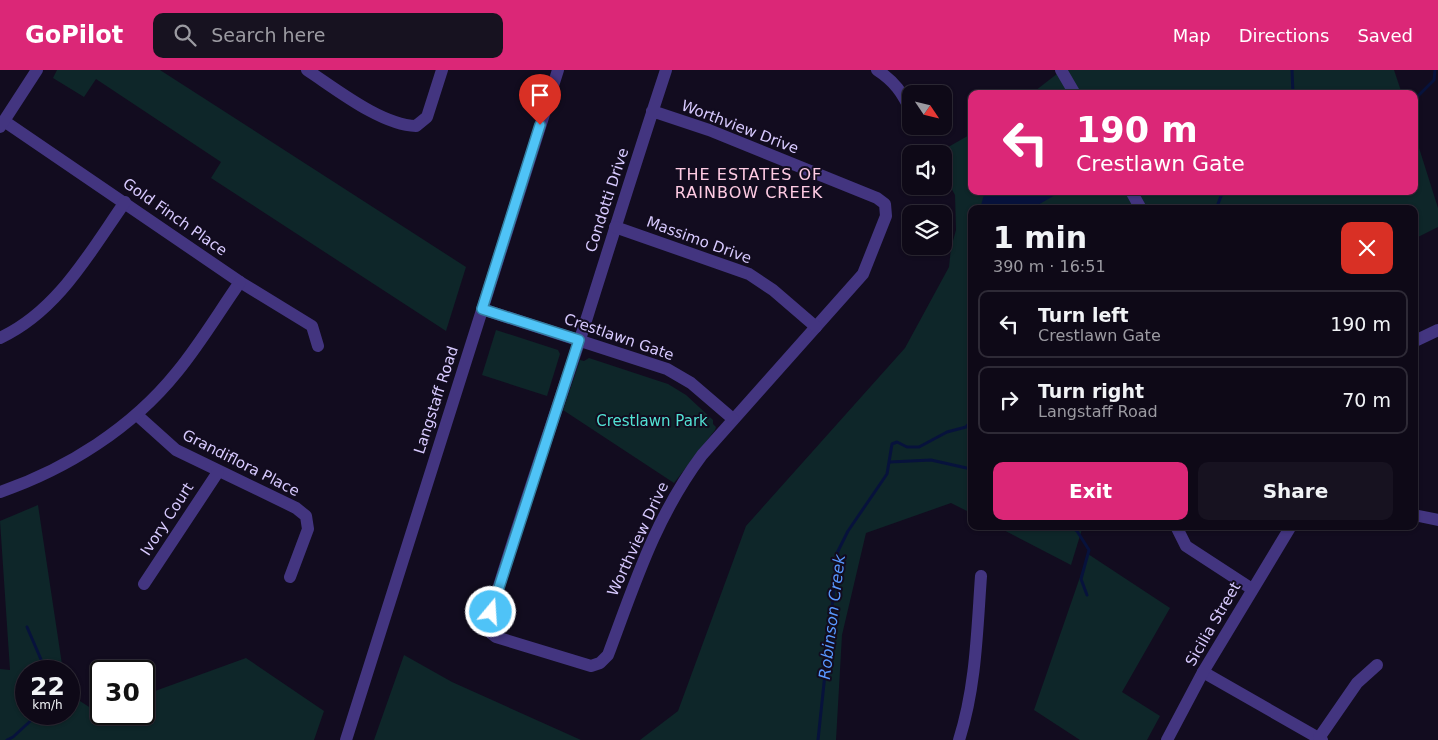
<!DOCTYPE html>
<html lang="en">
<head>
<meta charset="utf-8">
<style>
  :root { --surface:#0e0917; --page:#171220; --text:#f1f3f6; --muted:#9b9aa1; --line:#2e2a36; --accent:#db2777 }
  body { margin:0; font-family:"DejaVu Sans",sans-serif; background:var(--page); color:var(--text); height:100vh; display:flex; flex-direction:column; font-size:19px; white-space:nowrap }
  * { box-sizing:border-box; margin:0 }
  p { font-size:16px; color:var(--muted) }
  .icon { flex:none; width:28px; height:28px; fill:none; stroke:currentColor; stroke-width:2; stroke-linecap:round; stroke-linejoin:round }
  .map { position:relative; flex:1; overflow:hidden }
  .drawer { position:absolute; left:968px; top:135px; width:450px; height:325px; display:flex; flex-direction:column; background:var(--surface); border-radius:10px; box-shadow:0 1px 4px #0004,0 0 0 1px var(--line) }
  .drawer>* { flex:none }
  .guide { position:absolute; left:968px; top:20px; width:450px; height:105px; border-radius:10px; box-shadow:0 1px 4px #0004,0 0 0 1px var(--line); background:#db2777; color:#fff; overflow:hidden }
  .needle { width:32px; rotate:125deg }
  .fabs { position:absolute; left:902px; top:15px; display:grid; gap:10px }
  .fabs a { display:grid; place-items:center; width:50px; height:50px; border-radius:10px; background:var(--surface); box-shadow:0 1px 4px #0004,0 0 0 1px var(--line); font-size:25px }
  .speed { position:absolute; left:15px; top:590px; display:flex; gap:10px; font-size:25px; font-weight:700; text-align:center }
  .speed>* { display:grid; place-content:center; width:65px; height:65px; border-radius:50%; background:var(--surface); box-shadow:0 1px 4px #0004,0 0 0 1px var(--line); line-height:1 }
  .speed small { font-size:12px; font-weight:400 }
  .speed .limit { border:2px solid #111; border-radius:8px; background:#fff; color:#111 }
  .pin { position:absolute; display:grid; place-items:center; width:42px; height:42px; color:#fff; margin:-51px -21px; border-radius:50% 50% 50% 0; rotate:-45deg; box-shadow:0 0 5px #0007 }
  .pin .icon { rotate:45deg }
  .me { position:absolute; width:55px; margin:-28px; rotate:18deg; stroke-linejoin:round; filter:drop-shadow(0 0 4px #0008) }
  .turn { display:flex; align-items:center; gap:18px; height:105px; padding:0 25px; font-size:22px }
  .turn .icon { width:65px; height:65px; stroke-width:2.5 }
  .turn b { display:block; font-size:35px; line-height:42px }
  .round { display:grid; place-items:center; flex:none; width:52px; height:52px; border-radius:10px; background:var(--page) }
  .headline { display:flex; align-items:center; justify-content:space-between; height:85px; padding:0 25px }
  h1 { font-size:30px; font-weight:700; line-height:38px }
  .cta { display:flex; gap:10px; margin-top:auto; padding:10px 25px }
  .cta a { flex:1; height:58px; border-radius:10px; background:var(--accent); color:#fff; font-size:20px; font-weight:700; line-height:58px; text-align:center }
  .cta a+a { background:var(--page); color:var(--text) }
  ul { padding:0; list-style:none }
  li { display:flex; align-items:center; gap:15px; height:68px; margin:0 10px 8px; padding:0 15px; border:2px solid var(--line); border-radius:10px }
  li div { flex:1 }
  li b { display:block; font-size:19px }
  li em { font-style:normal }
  header { display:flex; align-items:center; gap:30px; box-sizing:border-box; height:70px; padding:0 25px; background:var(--accent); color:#fff }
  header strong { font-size:24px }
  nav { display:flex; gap:28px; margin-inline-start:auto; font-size:18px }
  .search { width:350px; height:45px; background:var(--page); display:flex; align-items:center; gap:12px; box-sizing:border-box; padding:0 18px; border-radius:10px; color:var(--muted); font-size:19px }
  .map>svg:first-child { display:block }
  .green { fill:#0e2629 }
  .water { fill:#07123c }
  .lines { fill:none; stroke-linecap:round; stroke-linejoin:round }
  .stream { stroke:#07123c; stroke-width:3 }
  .minor { stroke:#433580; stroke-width:12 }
  .route-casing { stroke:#337fa1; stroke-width:12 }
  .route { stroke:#4fc3f7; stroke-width:9 }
  .labels { text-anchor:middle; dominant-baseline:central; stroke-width:4; stroke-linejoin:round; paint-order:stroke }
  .street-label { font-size:15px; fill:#d8caff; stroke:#120c1f }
  .park-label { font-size:15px; fill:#52e2d4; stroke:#120c1f }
  .neighbourhood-label { font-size:16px; letter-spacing:1px; fill:#ffcce4; stroke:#120c1f }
  .water-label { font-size:16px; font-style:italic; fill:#5898ff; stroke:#120c1f }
</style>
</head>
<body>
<header>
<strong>GoPilot</strong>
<div class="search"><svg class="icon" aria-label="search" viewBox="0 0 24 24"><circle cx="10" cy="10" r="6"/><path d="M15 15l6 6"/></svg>Search here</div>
<nav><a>Map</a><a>Directions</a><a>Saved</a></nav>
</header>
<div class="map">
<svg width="1438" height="670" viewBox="0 0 1438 670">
  <rect width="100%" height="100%" fill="#120c1f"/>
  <g class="green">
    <polygon points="57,0 160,0 466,197 446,261 211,108 221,92 96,9 84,27 53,8"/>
    <polygon points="1062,0 1394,0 1402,24 1031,24"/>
    <polygon points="1414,62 1438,138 1438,157 1414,169 1414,139 971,139 971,443 951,433 866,463 842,565 836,670 640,670 678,641 746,456 905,278 949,197 951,178 956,160 955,125 944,105 944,84 936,84 971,64 971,121 1414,121"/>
    <polygon points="496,260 558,280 560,284 547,326 482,305"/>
    <polygon points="589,288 668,314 686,325 713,350 713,354 716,357 715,360 674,413 563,340 580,290 584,291"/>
    <polygon points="38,435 63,601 26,601 26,644 69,644 69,624 97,642 101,641 101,644 144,644 144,625 246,588 324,641 314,670 0,670 0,599 10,600 0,451"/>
    <polygon points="996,456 1083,456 1071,495"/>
    <polygon points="1088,484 1170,538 1122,622 1160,646 1147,670 1080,670 1034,640"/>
    <polygon points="404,585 452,612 581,670 374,670"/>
  </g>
  <polygon class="water" points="985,121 1062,121 1031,139 980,139"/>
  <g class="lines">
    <g class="stream">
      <polyline points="1292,0 1293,24"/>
      <polyline points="1414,30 1434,10 1435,0"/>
      <polyline points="1216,139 1223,121"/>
      <polyline points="890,392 931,390 971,399"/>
      <polyline points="1071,456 1077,461 1089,480 1081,509 1087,525"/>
      <polyline points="27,557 46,601"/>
      <polyline points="7,670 13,667 38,644"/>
      <polyline points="818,670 838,481 848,461 887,404 892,374 897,372 907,377 919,377 947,362 966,357 971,351"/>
    </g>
    <g class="minor">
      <path d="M307 0C336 19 381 55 416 56L427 47 442 0"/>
      <path d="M877 0C894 11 903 23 911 42"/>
      <polyline points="1061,0 1075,24"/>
      <path d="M652 41 709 60 877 128 885 134 886 146 863 204 702 385C655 448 635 513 608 585L600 593 591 596 496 567 491 563 489 549C518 451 552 354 584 257 611 171 638 85 666 0"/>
      <polyline points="4,51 240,212 312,256 318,276"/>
      <polyline points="0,57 37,0"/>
      <polyline points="1131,121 1141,139"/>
      <polyline points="615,157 749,204 773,220 816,257"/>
      <polyline points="482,239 667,299 691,313 733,349"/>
      <path d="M0 268C58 241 90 182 125 132"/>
      <polyline points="1417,270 1438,260"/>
      <polyline points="137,345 176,380 296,438 306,446 308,459 290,507"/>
      <path d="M0 422C67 399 132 358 177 302 200 274 219 242 240 212"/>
      <polyline points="1414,445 1438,450"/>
      <polyline points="1176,456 1186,476 1252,519"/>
      <polyline points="144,514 218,402"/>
      <polyline points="1203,602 1322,670"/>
      <polyline points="1319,668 1357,613 1377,595"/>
      <polyline points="346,670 558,0"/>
      <path d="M959 670C976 617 977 561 981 506"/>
      <polyline points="1167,670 1203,602 1291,456"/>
    </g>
  </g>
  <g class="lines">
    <defs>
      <polyline id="route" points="491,542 579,270 482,239 540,55"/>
    </defs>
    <use href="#route" class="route-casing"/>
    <use href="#route" class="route"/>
  </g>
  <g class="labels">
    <g class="street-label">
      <text transform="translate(740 57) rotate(21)">Worthview Drive</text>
      <text transform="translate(607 130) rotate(-72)">Condotti Drive</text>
      <text transform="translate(175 147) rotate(35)">Gold Finch Place</text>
      <text transform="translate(699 170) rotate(20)">Massimo Drive</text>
      <text transform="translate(619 267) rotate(19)">Crestlawn Gate</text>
      <text transform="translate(436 330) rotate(-72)">Langstaff Road</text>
      <text transform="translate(241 393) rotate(27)">Grandiflora Place</text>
      <text transform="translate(167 449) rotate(-57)">Ivory Court</text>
      <text transform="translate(638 469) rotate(-65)">Worthview Drive</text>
      <text transform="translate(1213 554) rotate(-60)">Sicilia Street</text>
    </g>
    <g class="park-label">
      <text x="652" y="351">Crestlawn Park</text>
    </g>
    <g class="neighbourhood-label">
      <text x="749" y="104">THE ESTATES OF<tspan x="749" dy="18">RAINBOW CREEK</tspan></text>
    </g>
    <g class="water-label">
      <text transform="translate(832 547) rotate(-83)">Robinson Creek</text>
    </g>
  </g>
</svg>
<div class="fabs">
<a><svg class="needle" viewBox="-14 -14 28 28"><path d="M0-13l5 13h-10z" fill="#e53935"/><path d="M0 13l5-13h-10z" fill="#9b9aa1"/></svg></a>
<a><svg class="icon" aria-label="sound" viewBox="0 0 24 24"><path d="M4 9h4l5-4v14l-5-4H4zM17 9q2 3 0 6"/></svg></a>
<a><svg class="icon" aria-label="layers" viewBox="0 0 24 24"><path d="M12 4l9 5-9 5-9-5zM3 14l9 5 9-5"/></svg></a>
</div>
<div class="speed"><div>22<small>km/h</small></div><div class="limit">30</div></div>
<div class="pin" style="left:540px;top:55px;background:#d93025"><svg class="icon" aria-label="arrive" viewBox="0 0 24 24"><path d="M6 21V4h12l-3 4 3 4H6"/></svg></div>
<svg class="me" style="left:491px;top:542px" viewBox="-20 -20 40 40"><circle r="17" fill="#4fc3f7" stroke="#fff" stroke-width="3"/><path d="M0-11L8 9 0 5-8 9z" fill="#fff"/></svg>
<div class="guide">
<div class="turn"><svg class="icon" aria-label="left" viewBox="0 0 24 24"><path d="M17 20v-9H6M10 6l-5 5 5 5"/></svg><div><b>190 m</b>Crestlawn Gate</div></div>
</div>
<section class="drawer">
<div class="headline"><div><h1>1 min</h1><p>390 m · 16:51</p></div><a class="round" style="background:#d93025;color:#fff"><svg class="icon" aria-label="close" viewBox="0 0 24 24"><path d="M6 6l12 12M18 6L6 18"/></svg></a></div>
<ul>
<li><svg class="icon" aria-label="left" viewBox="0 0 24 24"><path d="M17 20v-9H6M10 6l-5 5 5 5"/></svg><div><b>Turn left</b><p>Crestlawn Gate</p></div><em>190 m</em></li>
<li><svg class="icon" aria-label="right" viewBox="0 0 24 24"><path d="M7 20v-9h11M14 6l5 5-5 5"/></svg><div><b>Turn right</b><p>Langstaff Road</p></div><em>70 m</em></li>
</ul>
<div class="cta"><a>Exit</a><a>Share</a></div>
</section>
</div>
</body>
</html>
